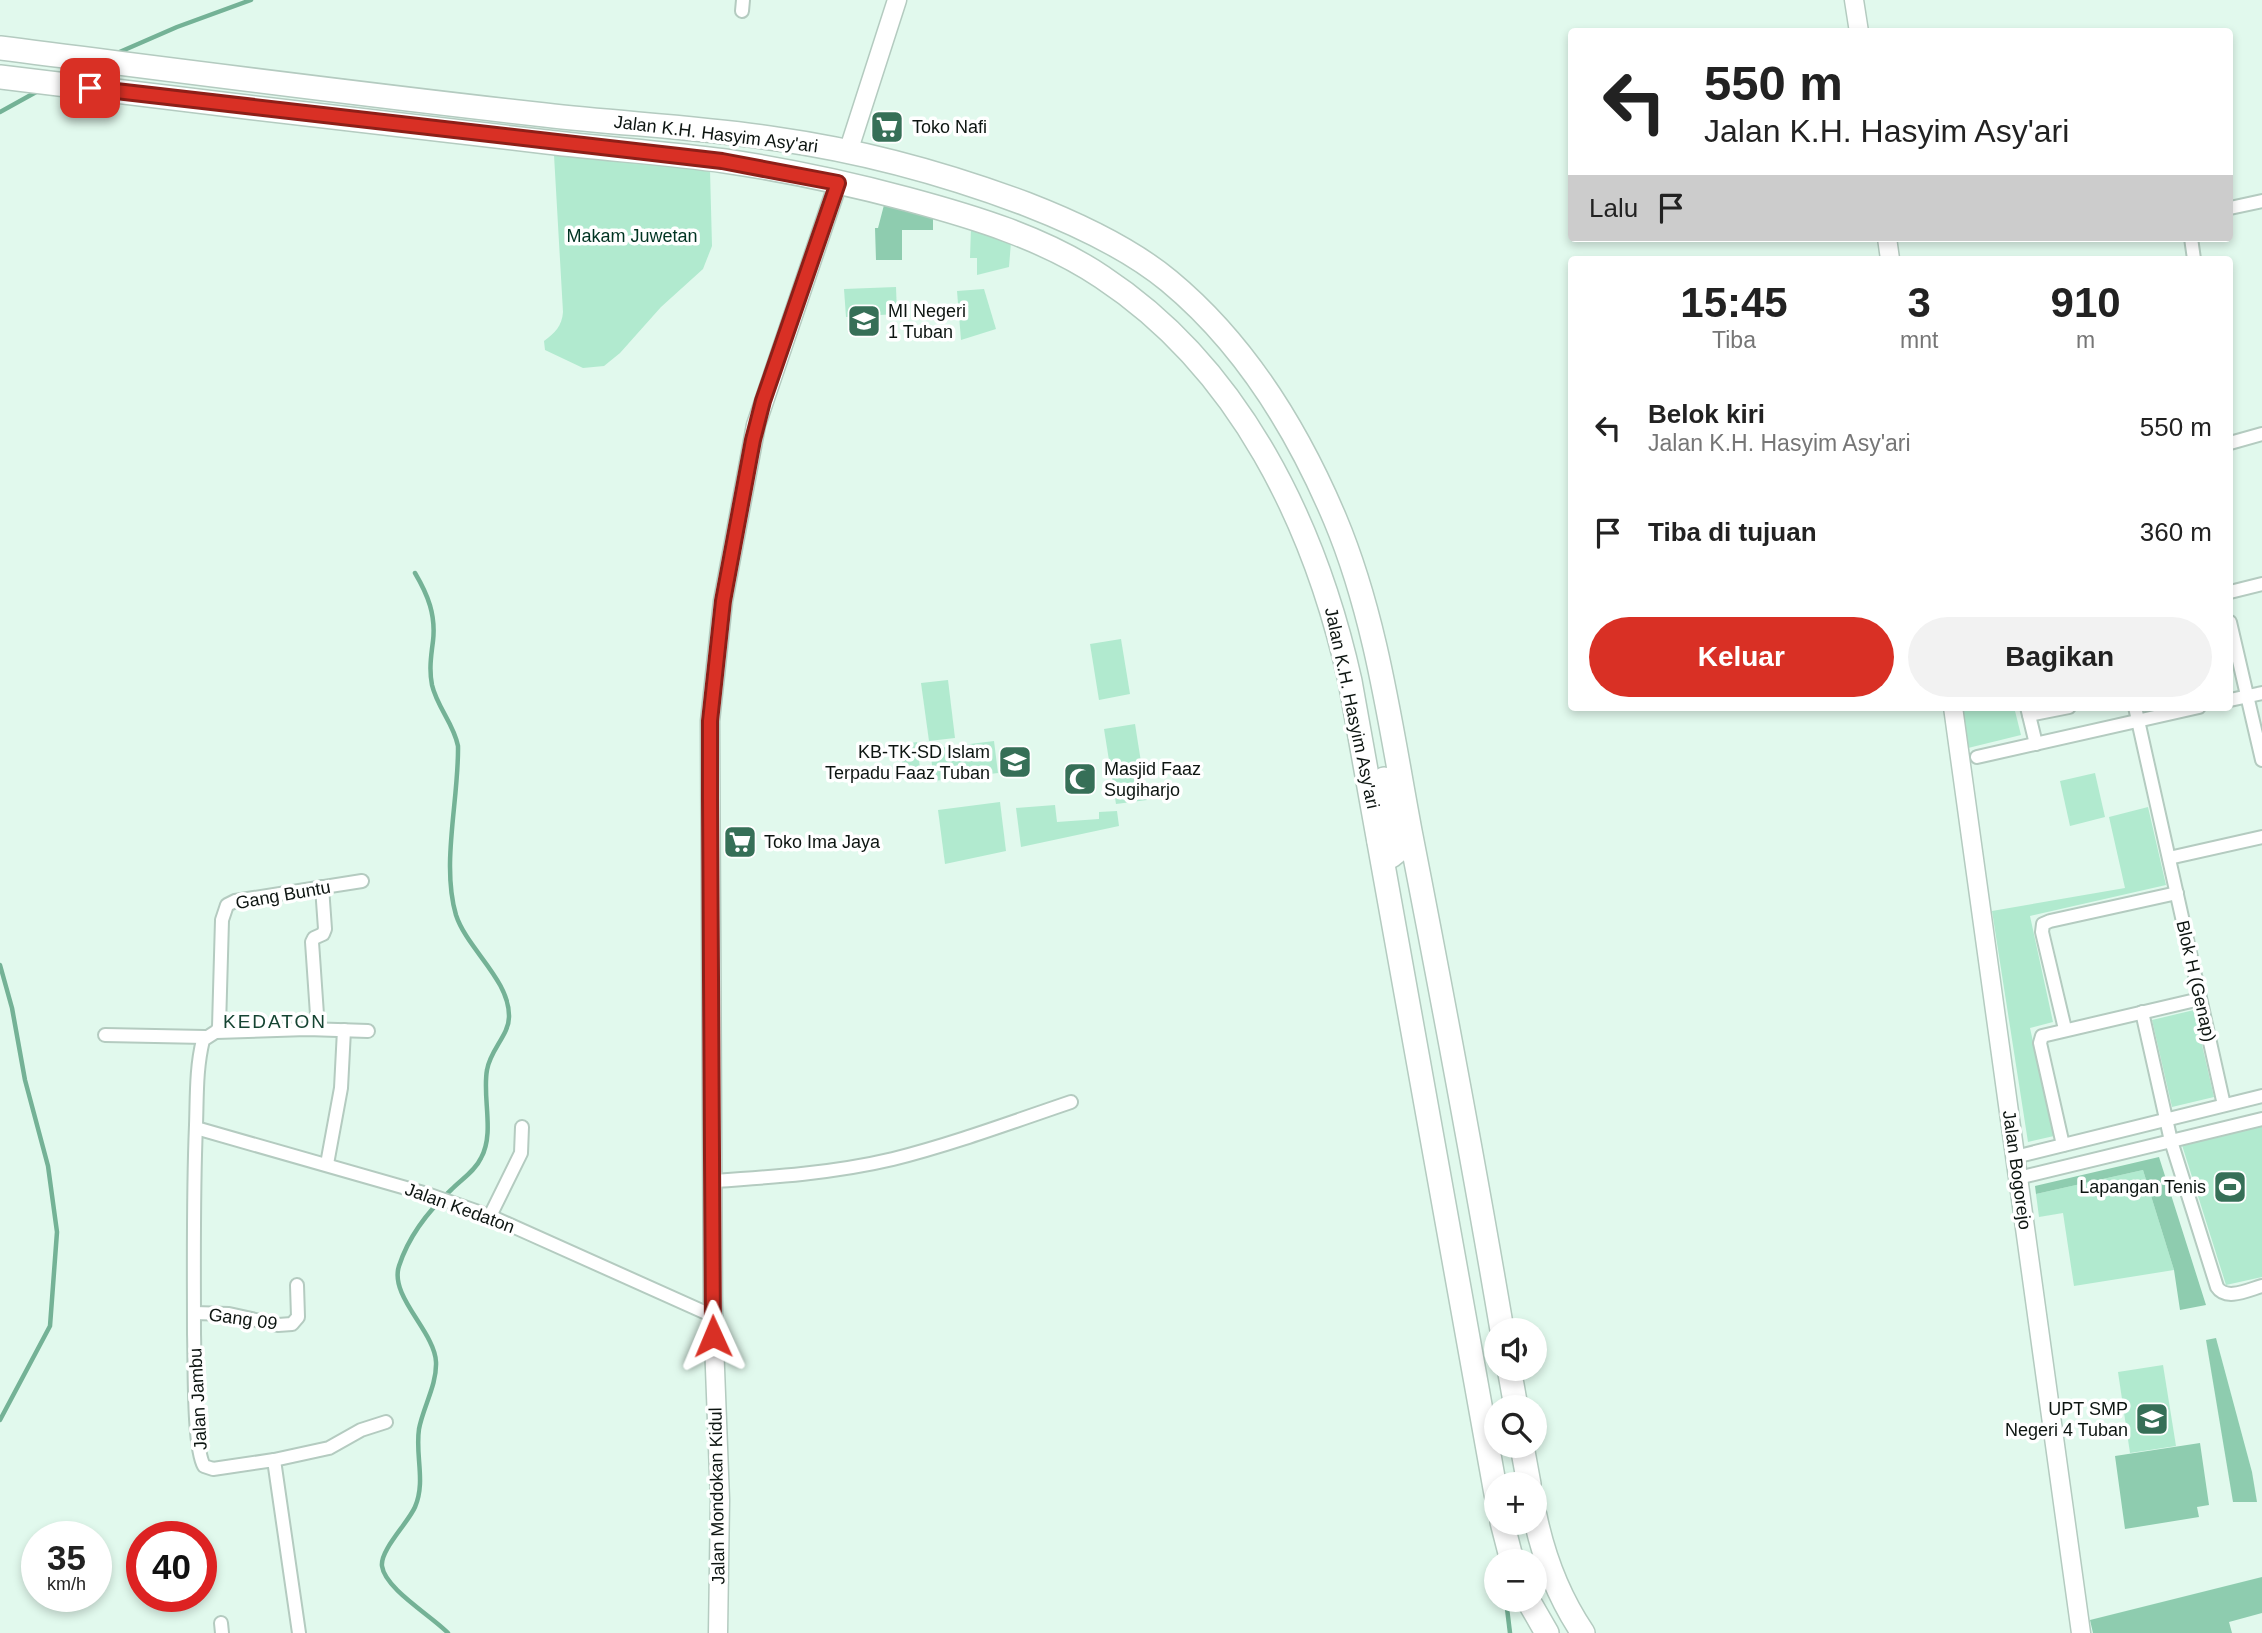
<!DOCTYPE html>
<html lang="id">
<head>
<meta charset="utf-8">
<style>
  :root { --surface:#fff; --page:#f2f2f2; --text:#222; --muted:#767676; --accent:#d93025 }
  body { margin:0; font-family:Arial,sans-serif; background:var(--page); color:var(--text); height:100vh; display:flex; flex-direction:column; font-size:26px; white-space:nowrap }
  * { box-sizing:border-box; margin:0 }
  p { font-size:23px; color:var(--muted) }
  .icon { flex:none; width:38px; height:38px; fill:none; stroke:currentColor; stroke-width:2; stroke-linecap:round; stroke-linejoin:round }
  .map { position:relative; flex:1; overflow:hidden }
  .side { position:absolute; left:1568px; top:256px; width:665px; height:455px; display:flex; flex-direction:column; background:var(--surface); border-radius:7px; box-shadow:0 4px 10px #0003 }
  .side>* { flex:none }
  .hud { position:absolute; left:1568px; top:28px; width:665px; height:214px; border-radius:7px; box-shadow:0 4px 10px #0003; background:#fff; color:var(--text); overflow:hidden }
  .tools { position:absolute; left:1484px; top:1318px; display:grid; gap:14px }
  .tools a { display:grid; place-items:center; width:63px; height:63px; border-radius:50%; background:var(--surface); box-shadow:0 4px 10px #0003; font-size:35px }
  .speed { position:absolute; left:21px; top:1521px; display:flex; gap:14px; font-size:35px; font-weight:700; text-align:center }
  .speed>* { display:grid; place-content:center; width:91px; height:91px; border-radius:50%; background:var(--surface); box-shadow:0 4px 10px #0003; line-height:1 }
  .speed small { font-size:18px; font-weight:400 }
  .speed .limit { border:10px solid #d22; background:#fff; color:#111 }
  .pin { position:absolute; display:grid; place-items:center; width:60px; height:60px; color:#fff; margin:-30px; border-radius:14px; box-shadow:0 4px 10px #0006 }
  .me { position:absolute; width:77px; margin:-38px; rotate:359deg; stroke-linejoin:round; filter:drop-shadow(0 0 5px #0008) }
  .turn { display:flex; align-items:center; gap:24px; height:147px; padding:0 21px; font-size:32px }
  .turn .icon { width:91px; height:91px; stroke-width:2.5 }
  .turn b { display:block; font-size:49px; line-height:60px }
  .then { display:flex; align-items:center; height:66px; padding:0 21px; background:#0003; gap:14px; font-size:26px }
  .eta { display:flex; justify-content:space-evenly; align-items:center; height:119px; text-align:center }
  .eta b { font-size:42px; font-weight:600; line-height:49px }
  .action { display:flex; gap:14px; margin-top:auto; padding:14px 21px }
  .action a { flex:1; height:80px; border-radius:42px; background:var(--accent); color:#fff; font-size:28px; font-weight:600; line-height:80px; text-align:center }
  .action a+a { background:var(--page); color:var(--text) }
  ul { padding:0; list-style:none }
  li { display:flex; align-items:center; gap:21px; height:105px; padding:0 21px }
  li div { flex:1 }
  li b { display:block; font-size:26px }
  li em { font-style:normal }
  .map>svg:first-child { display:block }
  .green { fill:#b1eacf }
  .forest { fill:#8eccaf }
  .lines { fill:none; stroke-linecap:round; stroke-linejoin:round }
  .stream { stroke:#74b296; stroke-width:4.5 }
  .street-casing { stroke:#b4cbc0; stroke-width:16 }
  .secondary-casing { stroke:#b4cbc0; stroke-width:21 }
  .highway-casing { stroke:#b4cbc0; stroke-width:26 }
  .street { stroke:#fff; stroke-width:12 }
  .secondary { stroke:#fff; stroke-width:18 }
  .highway { stroke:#fff; stroke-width:23 }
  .route-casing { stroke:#8d1f18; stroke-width:18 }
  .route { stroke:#d93025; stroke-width:12 }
  .labels { text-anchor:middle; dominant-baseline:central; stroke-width:7; stroke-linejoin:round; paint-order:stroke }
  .poi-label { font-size:18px; fill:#0d1511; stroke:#fff; text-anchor:start }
  .street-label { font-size:18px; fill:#0d1511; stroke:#fff }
  .park-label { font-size:18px; fill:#003422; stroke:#fff }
  .neighbourhood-label { font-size:19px; letter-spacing:2px; fill:#154432; stroke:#fff }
</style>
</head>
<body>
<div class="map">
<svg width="2262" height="1633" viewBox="0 0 2262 1633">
  <rect width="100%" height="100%" fill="#e1f9ed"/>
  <g class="green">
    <path d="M554 155 710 170 712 246 703 269 661 307 620 353 604 366 583 368 545 350 544 341C555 333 562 326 563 312Z"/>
    <polygon points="971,227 1011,242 1009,267 977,275 977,258 970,258"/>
    <polygon points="896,287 897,314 846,317 844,289"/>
    <polygon points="984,289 996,329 961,340 957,291"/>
    <polygon points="1121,639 1130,694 1099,700 1090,644"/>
    <polygon points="948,680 955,738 929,741 921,683"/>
    <polygon points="1962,707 2014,707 2021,735 1968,748"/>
    <polygon points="1135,724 1147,800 1116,804 1104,729"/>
    <polygon points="994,741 998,773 934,781 930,749"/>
    <polygon points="917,742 921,777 904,779 900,745"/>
    <polygon points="2095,773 2105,817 2070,826 2060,781"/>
    <polygon points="1000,802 1006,851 945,864 938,810"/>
    <polygon points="1055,805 1057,822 1099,819 1099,812 1117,811 1119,826 1021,847 1016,808"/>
    <polygon points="2148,807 2166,885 2030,916 2053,1022 2030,1028 2054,1136 2028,1142 1992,911 2125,888 2109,817"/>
    <polygon points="2194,1010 2214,1097 2172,1107 2152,1020"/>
    <polygon points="2262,1126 2262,1277 2226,1285 2182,1145"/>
    <polygon points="2143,1170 2174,1270 2074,1286 2063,1213 2039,1217 2036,1194"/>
    <polygon points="2163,1365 2176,1446 2130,1453 2118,1372"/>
  </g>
  <g class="forest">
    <polygon points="884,205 933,217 933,230 902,230 902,260 876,260 875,228 878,228"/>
    <polygon points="2159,1157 2206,1305 2180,1310 2174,1270 2143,1170 2036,1194 2035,1186"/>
    <polygon points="2216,1338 2252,1472 2257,1502 2233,1502 2206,1340"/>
    <polygon points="2200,1443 2209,1505 2197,1507 2199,1517 2125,1529 2115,1456"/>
    <polygon points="2262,1577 2262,1613 2229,1622 2232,1633 2093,1633 2090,1620"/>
  </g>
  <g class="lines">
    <g class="stream">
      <polyline points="115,54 177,27 251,0"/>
      <polyline points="68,76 85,68"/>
      <polyline points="0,112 38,91"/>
      <path d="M415 573C428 595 436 615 433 641 431 656 429 670 432 685 437 707 454 724 458 746 459 799 441 864 456 915 467 949 510 980 509 1017 509 1035 490 1050 487 1070 482 1097 495 1133 481 1158 475 1171 462 1179 452 1189 428 1211 409 1235 399 1266 389 1296 435 1332 436 1362 437 1385 423 1407 419 1429 415 1456 426 1481 415 1507 408 1523 380 1550 382 1566 385 1589 432 1616 448 1633"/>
      <polyline points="0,965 12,1008 25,1080 48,1166 57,1232 50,1326 0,1420"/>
      <polyline points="1506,1600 1510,1633"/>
    </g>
    <defs>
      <g id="street">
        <polyline points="742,11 743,0"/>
        <polyline points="2230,208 2262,201"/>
        <polyline points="2191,238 2194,259"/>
        <polyline points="2230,443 2262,434"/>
        <polyline points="2230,592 2262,584"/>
        <polyline points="2230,622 2262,760"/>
        <polyline points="2230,700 2262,693"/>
        <polyline points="2027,707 2036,744"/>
        <polyline points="2135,707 2224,1105"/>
        <polyline points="2029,715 2069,707"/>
        <polyline points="1977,757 2199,707"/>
        <polyline points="2169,858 2262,837"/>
        <path d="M2142 1012 2171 1141 2217 1287C2226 1301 2248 1290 2262 1286"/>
        <polyline points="318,1029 312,942 314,938 323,934 325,929 322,887"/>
        <polyline points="2065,1029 2042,932 2043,924 2050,921 2177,893"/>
        <polyline points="216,1032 307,1029 368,1031"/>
        <polyline points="105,1035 205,1037"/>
        <polyline points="196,1128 427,1194 490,1216 713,1316"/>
        <polyline points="2063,1145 2040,1043 2042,1036 2200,999"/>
        <polyline points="2015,1157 2262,1096"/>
        <polyline points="327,1164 341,1088 344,1030"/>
        <polyline points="2018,1178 2262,1119"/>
        <path d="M714 1181C774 1177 834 1173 893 1159 953 1144 1012 1122 1071 1102"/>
        <polyline points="490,1216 521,1153 522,1127"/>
        <polyline points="194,1313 229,1314 278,1325 292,1324 298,1317 297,1285"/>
        <polyline points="274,1460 329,1448 361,1430 386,1422"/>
        <polyline points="221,1623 222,1633"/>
        <path d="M299 1633 274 1460 213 1469 204 1466C193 1447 195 1360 194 1334 194 1264 193 1195 196 1125 197 1097 196 1068 203 1040L217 1031 219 1027 222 920 227 905 235 901 362 881"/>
      </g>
      <g id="secondary">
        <polyline points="1854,0 1859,32"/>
        <polyline points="848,152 897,0"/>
        <polyline points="1887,238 1890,259"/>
        <polyline points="1953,707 2081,1633"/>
        <polyline points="718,1633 720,1500 713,1316 710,721 723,601 756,425 838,183"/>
      </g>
      <g id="highway">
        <path d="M0 48C182 71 363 95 545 115 622 124 700 127 777 139 862 151 946 174 1026 204 1075 223 1128 247 1169 281 1245 344 1297 429 1335 519 1377 619 1391 730 1411 836 1443 1000 1474 1165 1502 1330"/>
        <path d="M0 77C182 99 365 122 547 142 606 149 666 153 725 161 786 170 847 183 907 199 974 217 1044 238 1102 277 1240 368 1315 524 1350 681L1496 1494"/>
        <polyline points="1379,841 1386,855 1391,856 1396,852 1384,779"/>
        <polyline points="1509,1368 1516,1407"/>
        <polyline points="1522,1446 1529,1484"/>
        <path d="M1535 1516C1544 1559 1558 1596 1583 1633"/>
        <polyline points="1502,1522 1512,1561"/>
        <polyline points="1528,1600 1547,1633"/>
      </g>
    </defs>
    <use href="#street" class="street-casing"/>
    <use href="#secondary" class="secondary-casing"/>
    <use href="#highway" class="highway-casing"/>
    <use href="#street" class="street"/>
    <use href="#secondary" class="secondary"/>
    <use href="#highway" class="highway"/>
  </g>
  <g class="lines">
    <defs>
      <polyline id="route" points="90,88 722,161 838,183 763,401 753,440 723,601 710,721 710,798 713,1336"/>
    </defs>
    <use href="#route" class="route-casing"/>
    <use href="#route" class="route"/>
  </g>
  <defs>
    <symbol id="supermarket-square" viewBox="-11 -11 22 22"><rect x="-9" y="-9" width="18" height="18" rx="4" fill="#366f57" stroke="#fff"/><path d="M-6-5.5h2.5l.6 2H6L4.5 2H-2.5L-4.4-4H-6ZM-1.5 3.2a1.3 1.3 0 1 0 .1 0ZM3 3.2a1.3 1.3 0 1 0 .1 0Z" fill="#fff"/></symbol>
    <symbol id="school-square" viewBox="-11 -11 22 22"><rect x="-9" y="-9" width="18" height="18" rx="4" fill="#366f57" stroke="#fff"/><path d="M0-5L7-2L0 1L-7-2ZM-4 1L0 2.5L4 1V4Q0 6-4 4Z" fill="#fff"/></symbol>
    <symbol id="mosque-square" viewBox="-11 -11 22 22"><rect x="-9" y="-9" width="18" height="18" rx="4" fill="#366f57" stroke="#fff"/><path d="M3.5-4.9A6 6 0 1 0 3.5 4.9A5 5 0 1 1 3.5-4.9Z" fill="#fff"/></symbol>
    <symbol id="stadium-square" viewBox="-11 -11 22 22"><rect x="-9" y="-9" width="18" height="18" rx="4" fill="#366f57" stroke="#fff"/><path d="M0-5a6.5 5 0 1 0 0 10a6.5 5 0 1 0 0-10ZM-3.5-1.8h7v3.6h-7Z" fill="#fff"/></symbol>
  </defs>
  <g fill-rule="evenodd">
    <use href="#supermarket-square" x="868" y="108" width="38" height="38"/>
    <use href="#school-square" x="845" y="302" width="38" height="38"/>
    <use href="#school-square" x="996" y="743" width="38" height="38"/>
    <use href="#mosque-square" x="1061" y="760" width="38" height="38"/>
    <use href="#supermarket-square" x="721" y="823" width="38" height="38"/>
    <use href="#stadium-square" x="2211" y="1168" width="38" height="38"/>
    <use href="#school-square" x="2133" y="1400" width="38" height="38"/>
  </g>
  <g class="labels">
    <g class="poi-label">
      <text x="912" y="127">Toko Nafi</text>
      <text x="888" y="311">MI Negeri<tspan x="888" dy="21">1 Tuban</tspan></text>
      <text x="990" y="752" text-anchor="end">KB-TK-SD Islam<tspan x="990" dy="21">Terpadu Faaz Tuban</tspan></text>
      <text x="1104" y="769">Masjid Faaz<tspan x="1104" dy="21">Sugiharjo</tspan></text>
      <text x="764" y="842">Toko Ima Jaya</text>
      <text x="2206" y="1187" text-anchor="end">Lapangan Tenis</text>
      <text x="2128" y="1409" text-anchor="end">UPT SMP<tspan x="2128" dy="21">Negeri 4 Tuban</tspan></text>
    </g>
    <g class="street-label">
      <text transform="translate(716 134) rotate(7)">Jalan K.H. Hasyim Asy'ari</text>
      <text transform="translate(1352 708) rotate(78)">Jalan K.H. Hasyim Asy'ari</text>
      <text transform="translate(283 895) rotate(-10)">Gang Buntu</text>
      <text transform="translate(2196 981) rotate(77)">Blok H (Genap)</text>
      <text transform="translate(2017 1170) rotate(82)">Jalan Bogorejo</text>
      <text transform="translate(460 1208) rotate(20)">Jalan Kedaton</text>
      <text transform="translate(243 1319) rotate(8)">Gang 09</text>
      <text transform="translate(198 1399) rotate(-93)">Jalan Jambu</text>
      <text transform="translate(717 1496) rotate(-91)">Jalan Mondokan Kidul</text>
    </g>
    <g class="park-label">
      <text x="632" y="236">Makam Juwetan</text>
    </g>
    <g class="neighbourhood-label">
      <text x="275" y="1021">KEDATON</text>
    </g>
  </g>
</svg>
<div class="tools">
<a><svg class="icon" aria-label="sound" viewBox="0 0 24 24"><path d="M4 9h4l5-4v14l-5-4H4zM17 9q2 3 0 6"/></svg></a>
<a><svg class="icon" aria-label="search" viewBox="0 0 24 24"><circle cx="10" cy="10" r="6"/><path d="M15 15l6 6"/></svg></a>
<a>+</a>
<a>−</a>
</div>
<div class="speed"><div>35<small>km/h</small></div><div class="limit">40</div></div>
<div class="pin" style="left:90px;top:88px;background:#d93025"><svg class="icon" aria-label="arrive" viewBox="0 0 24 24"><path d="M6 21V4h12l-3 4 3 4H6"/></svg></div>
<svg class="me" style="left:713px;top:1336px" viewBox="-20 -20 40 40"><path d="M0-17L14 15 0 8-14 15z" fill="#d93025" stroke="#fff" stroke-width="4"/></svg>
<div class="hud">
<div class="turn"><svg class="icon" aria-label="left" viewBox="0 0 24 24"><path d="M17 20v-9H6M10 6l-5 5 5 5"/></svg><div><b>550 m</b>Jalan K.H. Hasyim Asy'ari</div></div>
<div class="then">Lalu<svg class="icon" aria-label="arrive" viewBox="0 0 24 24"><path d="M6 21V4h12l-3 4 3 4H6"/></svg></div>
</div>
<section class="side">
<div class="eta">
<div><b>15:45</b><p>Tiba</p></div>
<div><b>3</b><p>mnt</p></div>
<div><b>910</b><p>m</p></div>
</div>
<ul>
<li><svg class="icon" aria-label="left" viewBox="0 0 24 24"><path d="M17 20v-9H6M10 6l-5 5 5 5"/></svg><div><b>Belok kiri</b><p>Jalan K.H. Hasyim Asy'ari</p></div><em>550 m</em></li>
<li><svg class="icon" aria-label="arrive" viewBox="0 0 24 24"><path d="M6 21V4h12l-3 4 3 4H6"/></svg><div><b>Tiba di tujuan</b></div><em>360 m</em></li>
</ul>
<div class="action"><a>Keluar</a><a>Bagikan</a></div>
</section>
</div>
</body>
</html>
